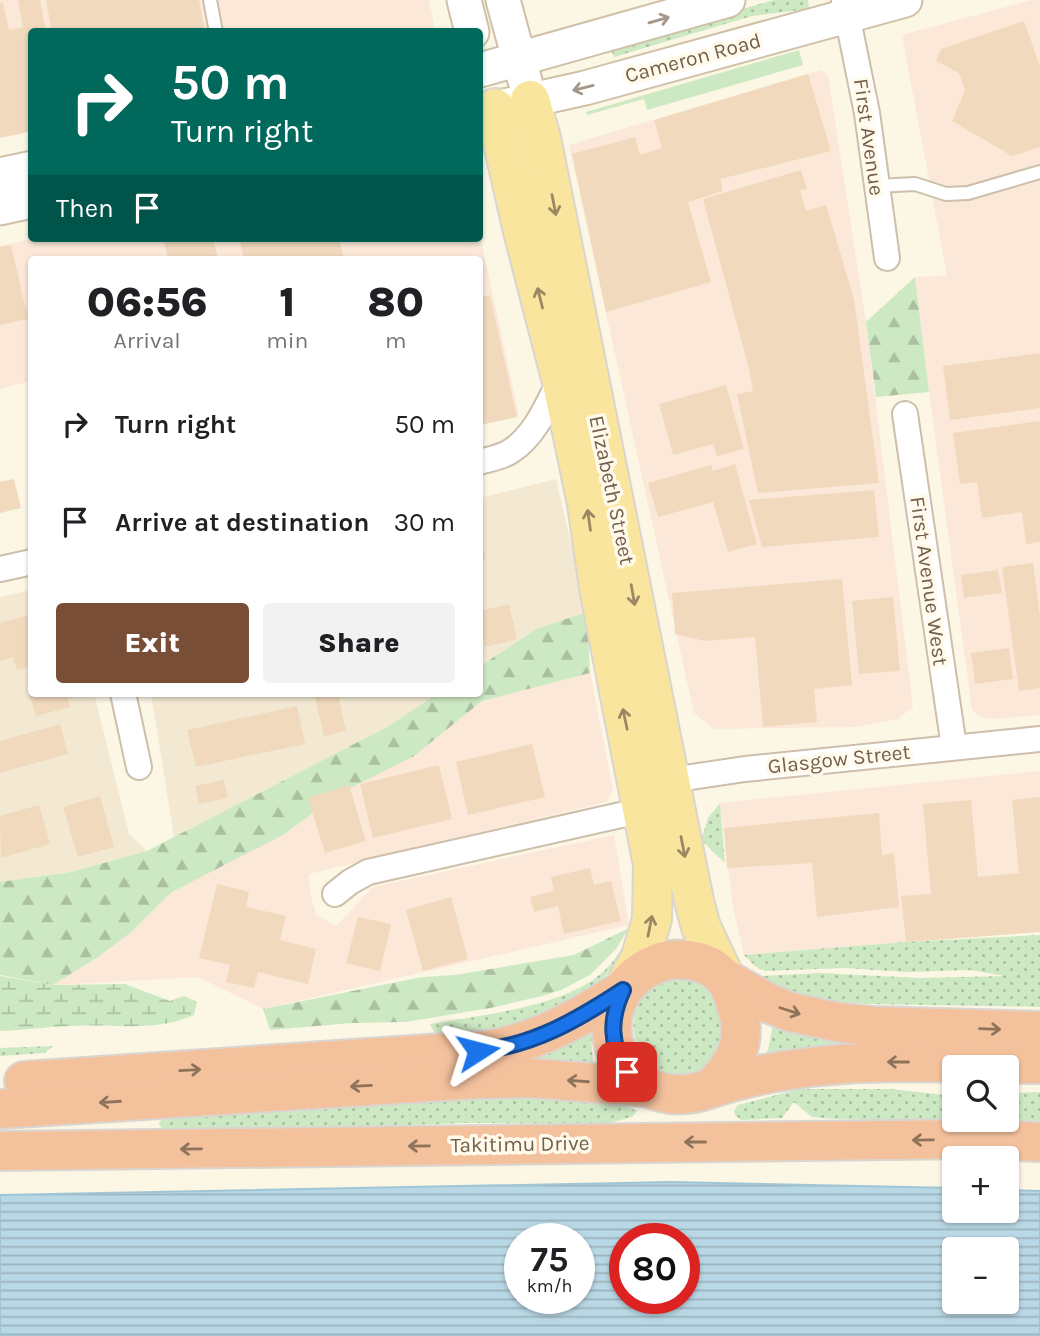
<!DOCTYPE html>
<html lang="en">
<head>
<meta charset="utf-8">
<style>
  :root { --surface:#fff; --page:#f2f2f2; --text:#202124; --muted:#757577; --accent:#784e36 }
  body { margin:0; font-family:Karla,sans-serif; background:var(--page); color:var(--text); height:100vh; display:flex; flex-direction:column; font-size:26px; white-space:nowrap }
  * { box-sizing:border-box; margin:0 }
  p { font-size:23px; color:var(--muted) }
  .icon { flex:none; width:38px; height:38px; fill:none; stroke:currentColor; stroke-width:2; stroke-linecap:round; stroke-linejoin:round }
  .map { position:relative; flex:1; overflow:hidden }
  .side { position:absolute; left:28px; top:256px; width:455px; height:441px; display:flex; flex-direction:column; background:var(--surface); border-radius:7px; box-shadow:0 2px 5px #0004 }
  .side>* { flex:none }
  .top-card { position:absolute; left:28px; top:28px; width:455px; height:214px; border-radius:7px; box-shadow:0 2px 5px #0004; background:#00695c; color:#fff; overflow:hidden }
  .fabs { position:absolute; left:942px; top:1055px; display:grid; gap:14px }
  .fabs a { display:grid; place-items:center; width:77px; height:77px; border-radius:7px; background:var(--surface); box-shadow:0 2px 5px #0004; font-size:35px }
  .speed { position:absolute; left:504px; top:1223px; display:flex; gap:14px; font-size:35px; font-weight:700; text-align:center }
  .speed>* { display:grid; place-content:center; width:91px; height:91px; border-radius:50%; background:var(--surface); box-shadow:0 2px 5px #0004; line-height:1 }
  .speed small { font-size:18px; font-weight:400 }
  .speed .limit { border:10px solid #d22; background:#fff; color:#111 }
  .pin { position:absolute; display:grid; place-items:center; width:60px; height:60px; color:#fff; margin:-30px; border-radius:14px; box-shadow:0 4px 10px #0006 }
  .me { position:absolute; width:77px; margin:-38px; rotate:81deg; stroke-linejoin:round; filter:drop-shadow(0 0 5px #0008) }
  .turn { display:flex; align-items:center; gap:24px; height:147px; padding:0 28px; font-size:32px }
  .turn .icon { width:91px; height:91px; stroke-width:2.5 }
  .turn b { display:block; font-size:49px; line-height:60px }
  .then { display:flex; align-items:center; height:66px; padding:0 28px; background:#0003; gap:14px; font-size:26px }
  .eta { display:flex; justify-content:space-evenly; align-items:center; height:119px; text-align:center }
  .eta b { font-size:42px; font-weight:800; line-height:49px }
  .action { display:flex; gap:14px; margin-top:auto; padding:14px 28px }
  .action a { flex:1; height:80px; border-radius:7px; background:var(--accent); color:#fff; font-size:28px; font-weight:800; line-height:80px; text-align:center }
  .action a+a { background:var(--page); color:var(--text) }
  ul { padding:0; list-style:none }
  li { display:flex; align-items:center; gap:21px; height:98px; padding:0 28px }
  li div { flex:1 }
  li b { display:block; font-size:26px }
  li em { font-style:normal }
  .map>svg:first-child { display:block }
  .residential { fill:#f3e9d3 }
  .commercial { fill:#fce8d9 }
  .grass { fill:url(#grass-dots) }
  .forest { fill:url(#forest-firs) }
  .wetland { fill:url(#wetland-marsh) }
  .garden { fill:#cde9c3 }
  .water { fill:url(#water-rules); stroke:#a0c6d6; stroke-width:2; fill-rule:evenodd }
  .building { fill:#f0d9bd }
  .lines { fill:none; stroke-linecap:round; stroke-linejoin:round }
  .lane-casing { stroke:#cdbfab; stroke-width:16 }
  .street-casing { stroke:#cdbfab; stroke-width:28 }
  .secondary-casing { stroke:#d0c0a8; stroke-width:37 }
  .primary-casing { stroke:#dbd5d0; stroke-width:42 }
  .highway-casing { stroke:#dbd5d0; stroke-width:42 }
  .lane { stroke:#fff; stroke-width:12 }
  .street { stroke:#fff; stroke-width:24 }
  .secondary { stroke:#fff; stroke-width:33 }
  .primary { stroke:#f9e59e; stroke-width:38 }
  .highway { stroke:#f4c19d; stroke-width:38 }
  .oneway { stroke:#a59789 }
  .oneway2 { stroke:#9c8763 }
  .oneway3 { stroke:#8e735b }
  .route-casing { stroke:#114b97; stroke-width:18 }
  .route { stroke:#1a73e8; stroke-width:12 }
  .labels { text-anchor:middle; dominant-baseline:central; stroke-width:7; stroke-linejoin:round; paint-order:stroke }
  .street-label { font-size:21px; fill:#745f4a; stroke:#fffaeb }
</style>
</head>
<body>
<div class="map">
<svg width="1040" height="1336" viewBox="0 0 1040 1336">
  <defs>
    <pattern id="grass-dots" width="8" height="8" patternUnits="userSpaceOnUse" patternTransform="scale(1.75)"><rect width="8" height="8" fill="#cde9c3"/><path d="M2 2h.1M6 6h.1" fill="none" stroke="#abc0a0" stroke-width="1.8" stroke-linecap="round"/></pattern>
    <pattern id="forest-firs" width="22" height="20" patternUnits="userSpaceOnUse" patternTransform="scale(1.75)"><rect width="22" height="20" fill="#cde9c3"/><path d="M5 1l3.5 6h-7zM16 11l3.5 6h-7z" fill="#abc0a0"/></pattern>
    <pattern id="wetland-marsh" width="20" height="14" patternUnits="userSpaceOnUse" patternTransform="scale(1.75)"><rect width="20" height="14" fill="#cde9c3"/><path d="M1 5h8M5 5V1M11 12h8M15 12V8" fill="none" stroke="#abc0a0"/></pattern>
    <pattern id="water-rules" width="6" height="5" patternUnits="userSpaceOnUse" patternTransform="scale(1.75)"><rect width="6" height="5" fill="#b9d8e5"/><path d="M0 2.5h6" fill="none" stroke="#9bb2bc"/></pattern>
  </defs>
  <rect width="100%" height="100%" fill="#fcf6e5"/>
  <g class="residential">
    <polygon points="556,479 587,612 536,629 480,666 480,498"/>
    <polygon points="31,590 32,693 94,693 129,834 147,851 71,872 0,882 0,597"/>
    <polygon points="151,693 438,693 389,726 174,837"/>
  </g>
  <g class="commercial">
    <polygon points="0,0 429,0 435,31 32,32 0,137"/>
    <polygon points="1032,0 1040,0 1040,715 993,719 981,718 972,710 929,392 915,277 947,276 902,35"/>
    <polygon points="821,70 828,75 866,322 913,707 898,719 856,727 714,729 694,713 569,145"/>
    <polygon points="480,235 519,416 480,424 480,259 32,259 31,381 0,389 0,246 35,238 480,238"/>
    <polygon points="590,673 613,790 606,802 309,874 311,896 316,914 336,926 373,887 614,835 629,925 263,1009 198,977 53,985 98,957 130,933 172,892 283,835 339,794 414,756 482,701"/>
    <polygon points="1040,771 1040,931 744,955 733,907 720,803"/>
  </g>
  <g class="grass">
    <polygon points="774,0 808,0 809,9 752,16 614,57 610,47"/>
    <polygon points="720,803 725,863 701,840 708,818"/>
    <polygon points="1040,935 1040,1007 870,1004 815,1000 794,995 764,981 762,976 820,973 920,978 1005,976 970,970 908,972 844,968 765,971 756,967 744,955 904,942"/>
    <path d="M627 940 621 959 596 986 519 1029 439 1035 434 1032 430 1024C481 1015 566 1007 604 971 614 962 620 951 627 940Z"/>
    <path d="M685 977C714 984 717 994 730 1020 726 1030 719 1057 711 1064 706 1069 699 1072 692 1073 630 1089 602 986 685 977Z"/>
    <polygon points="773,1025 871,1043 763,1057 768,1050"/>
    <polygon points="591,1033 593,1065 522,1060"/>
    <polygon points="53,1046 45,1053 0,1056 0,1048"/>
    <polygon points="799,1089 891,1089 945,1095 954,1094 954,1120 1006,1120 1006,1093 1040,1092 1040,1124 835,1119 812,1117 794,1102 782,1118 741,1120 735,1115 734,1111 738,1105"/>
    <polygon points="504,1093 616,1101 637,1111 632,1117 606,1124 464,1123 278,1130 162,1129 159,1124 162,1117"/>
  </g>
  <g class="forest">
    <polygon points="915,277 929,392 876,397 866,322"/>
    <polygon points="587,612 590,673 482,701 414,756 339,794 283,835 172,892 130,933 98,957 53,985 0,975 0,882 71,872 147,851 389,726 438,693 480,693 480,666 536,629"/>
    <polygon points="629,928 616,949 590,975 561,990 542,996 490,1008 406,1022 352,1023 270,1030 263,1009 422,977 455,975 574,955"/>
  </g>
  <path class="wetland" d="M0 976 53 985 125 984 170 1001 184 996 197 1002 194 1015C153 1033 114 1023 71 1026 47 1027 24 1030 0 1031Z"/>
  <polygon class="garden" points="799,50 803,65 647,110 644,99 587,115 586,112"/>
  <path class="water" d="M671 1182 954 1188V1211H1006V1190L1040 1191V1336H0V1195ZM520 1239H579V1298H520ZM625 1239H684V1298H625ZM954 1250H1006V1302H954Z"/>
  <g class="building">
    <polygon points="18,0 40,0 46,32 32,32 32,131 0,138 0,3 3,3 9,30 23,27"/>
    <polygon points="46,0 199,0 205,32 52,32"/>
    <polygon points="1024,21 1040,66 1040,147 1012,156 952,121 965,90 959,73 936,61 941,49"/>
    <polygon points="808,74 831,151 720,179 723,191 688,202 711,282 606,312 572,154 635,137 640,155 662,148 654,120"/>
    <polygon points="801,170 807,189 800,190 806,211 826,205 854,299 879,483 758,493 737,394 753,391 749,369 703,199"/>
    <polygon points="163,238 213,238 218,259 168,259"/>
    <polygon points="239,238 339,238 344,259 244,259"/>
    <polygon points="11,245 28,319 0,325 0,247"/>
    <polygon points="490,295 517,417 480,425 480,297"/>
    <polygon points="1040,353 1040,408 950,420 943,366"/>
    <polygon points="726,385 744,449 717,456 713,444 673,455 659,404"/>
    <polygon points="1040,421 1040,542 1026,544 1022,512 982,518 977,482 960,484 953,433"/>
    <polygon points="735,464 757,544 728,552 713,502 658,517 648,483 711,465 713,471"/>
    <polygon points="14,479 21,508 0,513 0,482"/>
    <polygon points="874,490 879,537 762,547 749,500"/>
    <polygon points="480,535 486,559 480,561"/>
    <polygon points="1033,563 1040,616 1040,688 1019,691 1002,567"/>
    <polygon points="998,570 1002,593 964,598 961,575"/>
    <polygon points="842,579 852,685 814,689 817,722 763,727 755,637 705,641 675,634 672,593"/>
    <polygon points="893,597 900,671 859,674 852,601"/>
    <polygon points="509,604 517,639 485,647 482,636 480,636 480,611"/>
    <polygon points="32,614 32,666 17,670 13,657 0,661 0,623"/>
    <polygon points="1009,648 1013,679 975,684 971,653"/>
    <polygon points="32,690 32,693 66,693 70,707 36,716 28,691"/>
    <polygon points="314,693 338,693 346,731 324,736"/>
    <polygon points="297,706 305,744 196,767 187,730"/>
    <polygon points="60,724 68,754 0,773 0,741"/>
    <polygon points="532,744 545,797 468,815 456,762"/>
    <polygon points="439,765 452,819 373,838 360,784"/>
    <polygon points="224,780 228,798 199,804 195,786"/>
    <polygon points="349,785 366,841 325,853 308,798"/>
    <polygon points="100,796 114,847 78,857 63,807"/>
    <polygon points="1040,797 1040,932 906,942 901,896 931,894 923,804 971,800 978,877 1019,873 1012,800"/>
    <polygon points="39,805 50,844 1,858 0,816"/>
    <polygon points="879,813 882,855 894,853 899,907 817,917 812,863 727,868 724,828"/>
    <polygon points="590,868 594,885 611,881 621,921 564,934 558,906 534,912 530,897 554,891 551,877"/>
    <polygon points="217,884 249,892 246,907 286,916 280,940 316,949 308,984 258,972 254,988 226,982 230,965 199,958"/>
    <polygon points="451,897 468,959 423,971 406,910"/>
    <polygon points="358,917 391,924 380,971 346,963"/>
  </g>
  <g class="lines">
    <defs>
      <g id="lane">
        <polyline points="210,0 216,32"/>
        <polyline points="877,186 915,184 946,194 968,193 1040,172"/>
      </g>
      <g id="street">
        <polyline points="844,0 867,113 887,258"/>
        <polyline points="905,414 954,747"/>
        <path d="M480 462C489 459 503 457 511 451 536 435 548 403 561 378"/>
        <polyline points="0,569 32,562"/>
        <polyline points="123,693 139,767"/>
        <polyline points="658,782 745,769 1040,739"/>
        <polyline points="335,894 350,882 368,872 643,810"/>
      </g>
      <g id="secondary">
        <polyline points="464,0 472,32"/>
        <polyline points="503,0 525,81"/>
        <polyline points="480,70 728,0"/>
        <polyline points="504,106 585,88 905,0"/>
        <polyline points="0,175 32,168"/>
        <polyline points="0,208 32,201"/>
      </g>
      <g id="primary">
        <polyline points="530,100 541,138 694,901 701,927 725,978"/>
        <polyline points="495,108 523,231 561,378 587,504 599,588 653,865 652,919 641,957 627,983"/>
      </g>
      <g id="highway">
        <polyline points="729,981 768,1003 790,1012 837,1022 872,1026 1040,1031"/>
        <path d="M24 1081 487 1050C538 1042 580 1018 623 990"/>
        <path d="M711 1088C737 1064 748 1039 736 1004 731 988 728 979 714 969 699 959 675 957 658 963 573 998 614 1121 709 1089 817 1052 929 1064 1040 1064"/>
        <polyline points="0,1109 478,1079 530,1078 646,1087"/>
        <polyline points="0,1151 975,1139 1040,1142"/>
      </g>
    </defs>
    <use href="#lane" class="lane-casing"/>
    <use href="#street" class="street-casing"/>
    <use href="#secondary" class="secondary-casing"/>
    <use href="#primary" class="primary-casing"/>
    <use href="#highway" class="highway-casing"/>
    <use href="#lane" class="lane"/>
    <use href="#street" class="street"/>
    <use href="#secondary" class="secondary"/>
    <use href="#primary" class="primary"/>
    <use href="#highway" class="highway"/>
  </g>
  <defs><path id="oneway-shaft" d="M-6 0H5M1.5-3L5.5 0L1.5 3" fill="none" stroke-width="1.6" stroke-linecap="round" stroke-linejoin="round" transform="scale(1.75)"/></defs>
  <g class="oneway">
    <use href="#oneway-shaft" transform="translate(659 20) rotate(-16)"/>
    <use href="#oneway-shaft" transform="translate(583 88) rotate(166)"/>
  </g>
  <g class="oneway2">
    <use href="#oneway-shaft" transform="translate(554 205) rotate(79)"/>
    <use href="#oneway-shaft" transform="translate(540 298) rotate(-104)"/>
    <use href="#oneway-shaft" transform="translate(589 520) rotate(-98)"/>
    <use href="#oneway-shaft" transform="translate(633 595) rotate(80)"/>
    <use href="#oneway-shaft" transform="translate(625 719) rotate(-102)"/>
    <use href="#oneway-shaft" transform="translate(683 847) rotate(79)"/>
    <use href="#oneway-shaft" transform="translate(650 926) rotate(-79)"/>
  </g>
  <g class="oneway3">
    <use href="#oneway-shaft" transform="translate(790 1011) rotate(18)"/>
    <use href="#oneway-shaft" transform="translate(990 1029) rotate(2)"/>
    <use href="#oneway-shaft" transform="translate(898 1062) rotate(-180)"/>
    <use href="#oneway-shaft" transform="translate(190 1070) rotate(-3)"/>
    <use href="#oneway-shaft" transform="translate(578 1081) rotate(-176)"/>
    <use href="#oneway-shaft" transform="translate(361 1086) rotate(177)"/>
    <use href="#oneway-shaft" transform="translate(110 1102) rotate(176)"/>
    <use href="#oneway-shaft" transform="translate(923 1140) rotate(179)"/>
    <use href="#oneway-shaft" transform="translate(695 1142) rotate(180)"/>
    <use href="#oneway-shaft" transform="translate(419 1146) rotate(179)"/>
    <use href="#oneway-shaft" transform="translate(191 1149) rotate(179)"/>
  </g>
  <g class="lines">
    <defs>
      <path id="route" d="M478 1051C533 1046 577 1020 623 990 609 1020 610 1044 627 1072"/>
    </defs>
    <use href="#route" class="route-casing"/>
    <use href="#route" class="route"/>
  </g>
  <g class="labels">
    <g class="street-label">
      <text transform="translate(693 58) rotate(-15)">Cameron Road</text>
      <text transform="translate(869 137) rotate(82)">First Avenue</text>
      <text transform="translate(612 490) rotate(78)">Elizabeth Street</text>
      <text transform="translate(929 581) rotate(82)">First Avenue West</text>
      <text transform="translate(839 759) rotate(-6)">Glasgow Street</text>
      <text transform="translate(520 1144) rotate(-1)">Takitimu Drive</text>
    </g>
  </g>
</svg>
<div class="fabs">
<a><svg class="icon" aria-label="search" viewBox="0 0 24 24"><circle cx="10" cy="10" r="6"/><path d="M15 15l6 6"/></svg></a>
<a>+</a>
<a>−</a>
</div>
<div class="speed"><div>75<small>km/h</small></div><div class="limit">80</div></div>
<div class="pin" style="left:627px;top:1072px;background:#d93025"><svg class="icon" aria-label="arrive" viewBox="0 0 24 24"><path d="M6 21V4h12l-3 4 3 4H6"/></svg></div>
<svg class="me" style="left:478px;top:1051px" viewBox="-20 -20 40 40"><path d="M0-17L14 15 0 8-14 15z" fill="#1a73e8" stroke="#fff" stroke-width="4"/></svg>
<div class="top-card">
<div class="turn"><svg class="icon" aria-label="right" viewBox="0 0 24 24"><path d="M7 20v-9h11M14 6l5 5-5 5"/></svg><div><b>50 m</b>Turn right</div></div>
<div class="then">Then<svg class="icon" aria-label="arrive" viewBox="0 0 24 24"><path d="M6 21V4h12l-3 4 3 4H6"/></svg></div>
</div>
<section class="side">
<div class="eta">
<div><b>06:56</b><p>Arrival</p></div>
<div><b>1</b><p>min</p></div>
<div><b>80</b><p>m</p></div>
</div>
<ul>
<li><svg class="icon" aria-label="right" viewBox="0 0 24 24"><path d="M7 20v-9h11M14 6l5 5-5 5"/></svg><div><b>Turn right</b></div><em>50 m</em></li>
<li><svg class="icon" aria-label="arrive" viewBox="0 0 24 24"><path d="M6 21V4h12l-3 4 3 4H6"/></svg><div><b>Arrive at destination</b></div><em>30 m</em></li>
</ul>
<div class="action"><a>Exit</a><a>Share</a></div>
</section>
</div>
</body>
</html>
